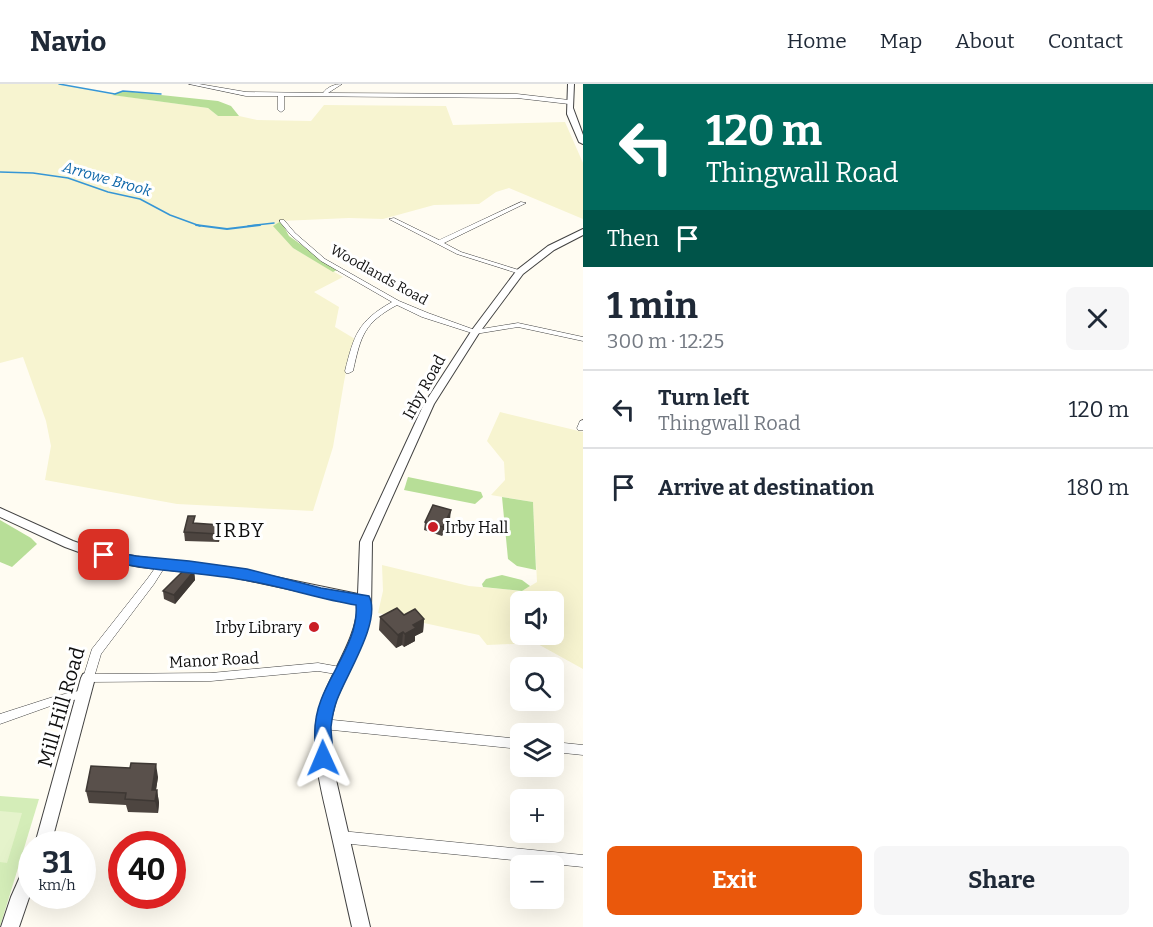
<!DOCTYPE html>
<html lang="en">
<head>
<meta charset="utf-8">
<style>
  :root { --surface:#fff; --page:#f6f6f7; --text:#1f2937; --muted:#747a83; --line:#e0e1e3; --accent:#ea580c }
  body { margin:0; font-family:Bitter,serif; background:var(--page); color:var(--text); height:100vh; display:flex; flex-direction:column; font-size:22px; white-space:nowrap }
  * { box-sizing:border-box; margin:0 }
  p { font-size:20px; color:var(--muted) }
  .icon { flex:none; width:33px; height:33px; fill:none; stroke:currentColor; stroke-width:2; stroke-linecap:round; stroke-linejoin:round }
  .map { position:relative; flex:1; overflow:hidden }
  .side { display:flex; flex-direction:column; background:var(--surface); width:570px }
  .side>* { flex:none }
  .top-card { background:#00695c; color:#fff; overflow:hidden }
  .tools { position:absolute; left:510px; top:507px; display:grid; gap:12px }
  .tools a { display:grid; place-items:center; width:54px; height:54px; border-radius:9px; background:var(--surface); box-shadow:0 6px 24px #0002; font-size:30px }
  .speed { position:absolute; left:18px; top:747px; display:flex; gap:12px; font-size:30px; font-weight:700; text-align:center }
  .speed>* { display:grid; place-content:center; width:78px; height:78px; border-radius:50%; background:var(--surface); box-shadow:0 6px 24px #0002; line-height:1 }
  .speed small { font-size:15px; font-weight:400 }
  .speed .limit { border:9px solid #d22; background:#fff; color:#111 }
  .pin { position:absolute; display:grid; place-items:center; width:51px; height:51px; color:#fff; margin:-26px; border-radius:12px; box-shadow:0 3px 9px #0006 }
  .me { position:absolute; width:66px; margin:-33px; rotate:359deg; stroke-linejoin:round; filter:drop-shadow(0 0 4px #0008) }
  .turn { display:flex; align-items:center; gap:21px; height:126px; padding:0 24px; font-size:27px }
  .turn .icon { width:78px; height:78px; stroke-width:2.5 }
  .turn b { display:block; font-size:42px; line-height:51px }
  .then { display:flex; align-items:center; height:57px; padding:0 24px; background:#0003; gap:12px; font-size:22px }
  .round { display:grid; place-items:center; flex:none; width:63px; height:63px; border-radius:9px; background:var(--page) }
  .head { display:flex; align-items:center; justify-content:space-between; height:102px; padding:0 24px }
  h1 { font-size:36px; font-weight:700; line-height:45px }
  .primary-button { display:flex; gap:12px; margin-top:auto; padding:12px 24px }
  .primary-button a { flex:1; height:69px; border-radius:9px; background:var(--accent); color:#fff; font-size:24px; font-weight:700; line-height:69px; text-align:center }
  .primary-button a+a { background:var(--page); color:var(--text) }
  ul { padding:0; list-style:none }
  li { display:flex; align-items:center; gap:18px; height:78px; padding:0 24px; border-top:2px solid var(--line) }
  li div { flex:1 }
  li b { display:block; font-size:22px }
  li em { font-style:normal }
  header { display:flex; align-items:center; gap:36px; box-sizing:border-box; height:84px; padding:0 30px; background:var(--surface); border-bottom:2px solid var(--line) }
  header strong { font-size:28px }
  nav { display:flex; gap:33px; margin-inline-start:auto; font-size:21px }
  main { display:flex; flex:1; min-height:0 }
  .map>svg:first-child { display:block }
  .farmland { fill:#f7f4d0; fill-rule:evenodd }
  .green { fill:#d4edb8 }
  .forest { fill:#b7de97 }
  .pitch { fill:#e5f3cb }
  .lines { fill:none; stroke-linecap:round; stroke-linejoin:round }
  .stream-far1 { stroke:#3696d5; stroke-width:1.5 }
  .stream { stroke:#3696d5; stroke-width:2 }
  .minor-casing { stroke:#424242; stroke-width:1 }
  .tertiary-casing { stroke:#424242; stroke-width:2 }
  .minor { fill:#fff; fill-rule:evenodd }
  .tertiary { fill:#fff; fill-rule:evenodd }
  .wall { fill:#4d4540 }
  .shaded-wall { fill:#3e3834 }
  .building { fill:#59504b; stroke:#3e3834; stroke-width:1.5 }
  .route { fill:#1a73e8; stroke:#114b97; stroke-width:1.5 }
  .poi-dot { fill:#c91e27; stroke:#fff; stroke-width:2 }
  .labels { text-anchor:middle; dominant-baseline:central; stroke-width:6; stroke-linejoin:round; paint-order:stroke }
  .far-street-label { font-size:14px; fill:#0f0f0f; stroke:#fff }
  .far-water-label { font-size:15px; font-style:italic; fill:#1068aa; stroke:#fff }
  .street-label { font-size:16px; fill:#0f0f0f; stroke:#fff }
  .poi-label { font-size:16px; fill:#0f0f0f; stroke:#fff; text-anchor:start }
  .quarter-label { font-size:20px; letter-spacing:1.5px; fill:#0f0f0f; stroke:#fff }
  .near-street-label { font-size:20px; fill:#0f0f0f; stroke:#fff }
</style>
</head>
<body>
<header>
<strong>Navio</strong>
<nav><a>Home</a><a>Map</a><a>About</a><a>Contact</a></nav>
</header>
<main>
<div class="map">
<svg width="583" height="843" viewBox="0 0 583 843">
  <rect width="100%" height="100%" fill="#fffcf2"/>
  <g class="farmland">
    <polygon points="0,0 59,0 121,12 208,24 218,32 239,32 257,36 311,37 324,21 446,22 453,41 565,38 583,79 583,135 509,104 496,108 479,120 434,121 383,135 349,134 281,137 293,164 343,193 314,208 339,223 335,243 355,255 351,263 344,298 333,363 313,427 177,420 45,396 51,362 46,337 23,273 0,279"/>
    <path d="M500 328 583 348V585L536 559 487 561 479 551 378 529 383 507 382 481 469 502 522 507 537 498 533 418 491 411 505 396 504 378 487 357ZM520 518H554V550H520Z"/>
  </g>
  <polygon class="green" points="0,712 39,715 0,843"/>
  <g class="forest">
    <polygon points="123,7 218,17 231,22 239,32 218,32 208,24 112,11"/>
    <polygon points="281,137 289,152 337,186 333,188 293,164 273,142"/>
    <polygon points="408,393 481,408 483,413 475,420 404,406"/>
    <polygon points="502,413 533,418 536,486 517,482 508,475"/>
    <polygon points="0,436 31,454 37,460 12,483 0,478"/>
    <polygon points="502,491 522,496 530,502 522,507 483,503 482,500 486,495"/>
  </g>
  <polygon class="pitch" points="0,727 22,729 7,779 0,778"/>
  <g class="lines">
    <g class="stream-far1">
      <polyline points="59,0 115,10 123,7 161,10"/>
      <polyline points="0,88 33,89 68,94 108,108 140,115 170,131 200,142"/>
      <polyline points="248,142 274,139"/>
    </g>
    <polyline class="stream" points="196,141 227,145 260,141"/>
    <defs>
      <g id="minor">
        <path d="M189 0H199L246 8 323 9C327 3 335 0 342 0L328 9 517 10 569 16 572 18 569 20 517 14 284 12V26L281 28 278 26V12H246Z"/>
        <polygon points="521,118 526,119 444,159 461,168 522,187 523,188 520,190 457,170 389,135 394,134 439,156"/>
        <path d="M280 136H284L295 149 325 175 399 217 428 229 475 246 518 239 583 253V257L518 243 475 250 422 233 397 221C364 239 361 251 353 287L349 289H346L345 287C354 251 358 237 392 218L321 177 291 151 280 138Z"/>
        <polygon points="583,336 583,346 578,346 577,344 580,337"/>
        <polygon points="163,476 166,477 168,479 166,481 154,500 101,570 95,590 211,589 318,579 346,584 347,587 346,590 342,591 318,587 211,597 88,598 84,597 83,594 92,565 148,494 160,477"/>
        <polygon points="83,606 87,607 88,610 87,613 56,620 0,640 0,630 56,612"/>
        <polygon points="323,635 520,655 520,665 323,645 319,643 317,640 319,637"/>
        <polygon points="554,658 583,661 583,671 554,668"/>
        <polygon points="341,747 583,771 583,783 341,759 337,757 335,753 337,749"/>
      </g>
      <g id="tertiary">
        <polygon points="568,0 574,0 573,24 583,51 583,60 579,58 567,30"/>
        <path d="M583 145V151L554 166 523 190 479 249 434 320 372 458 371 528 363 556 336 616 330 640 331 674 370 843H352C344 809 337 774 329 740 322 708 312 674 316 640 321 598 356 563 358 520L227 492 140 483 98 475 65 463 0 433V424L73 457 99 466 140 473 227 483 358 510 360 458 424 320 472 246 517 186 548 162Z"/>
        <polygon points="88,588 93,590 95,594 51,760 35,760 81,594 83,590"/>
        <polygon points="32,777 32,805 19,843 1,843 11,813 26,779"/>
      </g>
    </defs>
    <use href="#minor" class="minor-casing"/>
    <use href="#tertiary" class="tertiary-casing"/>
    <use href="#minor" class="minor"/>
    <use href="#tertiary" class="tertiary"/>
  </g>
  <g class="wall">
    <polygon points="450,435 442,452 424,446 425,438"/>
    <polygon points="195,440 220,441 220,449 219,458 185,457 184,448"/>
    <polygon points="194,487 195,496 175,520 164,515 163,507"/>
    <polygon points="404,531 424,535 423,548 415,552 415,557 404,563 402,561 396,564 379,546 380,533"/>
    <polygon points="158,693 156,706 157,706 159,719 158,729 128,728 126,721 89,719 86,707"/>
  </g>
  <g class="shaded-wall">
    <polygon points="451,426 450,435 442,452 443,443"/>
    <polygon points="220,441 220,449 219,458 218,450"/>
    <polygon points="194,487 195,496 175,520 174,511"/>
    <polygon points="424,535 423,548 415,552 415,557 404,563 405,550 413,541"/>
    <polygon points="403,548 402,561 396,564 398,551"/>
    <polygon points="156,680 158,693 154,718 152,706"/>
    <polygon points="157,706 159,719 158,729 155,717"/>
  </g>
  <g class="building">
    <polygon points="433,421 451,426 443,443 425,438"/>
    <polygon points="188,432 195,432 193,439 220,441 218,450 184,448"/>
    <polygon points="186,484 194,487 174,511 163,507"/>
    <polygon points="397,524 404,531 415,525 424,535 413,541 416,544 405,550 403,548 398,551 380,533"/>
    <polygon points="131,679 156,680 152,706 157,706 155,717 125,715 126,709 86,707 91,682 130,684"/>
  </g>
  <path class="route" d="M104 466 136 472 189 477 247 485 321 504 369 512C382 537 346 591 337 616 334 624 332 634 331 643 331 655 335 669 330 680L323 682 317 680C314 672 315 665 315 657 314 643 316 629 321 616 332 586 359 554 356 521 318 515 282 502 244 496 196 487 146 488 99 474L97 471Z"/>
  <g class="poi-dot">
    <circle cx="433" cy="443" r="6"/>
    <circle cx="314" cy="543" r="6"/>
  </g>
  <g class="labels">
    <g class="far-street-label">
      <text transform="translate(379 191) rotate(29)">Woodlands Road</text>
    </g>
    <g class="far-water-label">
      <text transform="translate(107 95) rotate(16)">Arrowe Brook</text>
    </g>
    <g class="street-label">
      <text transform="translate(424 303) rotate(-61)">Irby Road</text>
      <text transform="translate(214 576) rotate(-3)">Manor Road</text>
    </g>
    <g class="poi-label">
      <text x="445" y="443">Irby Hall</text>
      <text x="302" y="543" text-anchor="end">Irby Library</text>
    </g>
    <g class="quarter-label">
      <text x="240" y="446">IRBY</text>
    </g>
    <g class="near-street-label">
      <text transform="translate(61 623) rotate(-74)">Mill Hill Road</text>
    </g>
  </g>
</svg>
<div class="tools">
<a><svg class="icon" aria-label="sound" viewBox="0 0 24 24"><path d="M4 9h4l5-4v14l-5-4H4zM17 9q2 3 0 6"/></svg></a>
<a><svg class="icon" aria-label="search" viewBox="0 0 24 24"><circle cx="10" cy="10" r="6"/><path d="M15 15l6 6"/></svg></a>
<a><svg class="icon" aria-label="layers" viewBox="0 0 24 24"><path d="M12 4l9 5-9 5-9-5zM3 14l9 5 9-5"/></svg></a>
<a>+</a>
<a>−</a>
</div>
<div class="speed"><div>31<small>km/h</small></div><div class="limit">40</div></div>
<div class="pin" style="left:104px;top:471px;background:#d93025"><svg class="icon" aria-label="arrive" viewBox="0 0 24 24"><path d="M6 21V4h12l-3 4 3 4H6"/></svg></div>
<svg class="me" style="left:323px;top:674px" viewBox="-20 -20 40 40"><path d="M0-17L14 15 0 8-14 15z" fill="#1a73e8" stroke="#fff" stroke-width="4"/></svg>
</div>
<section class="side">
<div class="top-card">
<div class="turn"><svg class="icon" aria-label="left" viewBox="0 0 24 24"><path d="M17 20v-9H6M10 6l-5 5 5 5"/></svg><div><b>120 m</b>Thingwall Road</div></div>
<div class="then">Then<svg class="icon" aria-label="arrive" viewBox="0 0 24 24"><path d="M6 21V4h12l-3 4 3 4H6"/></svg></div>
</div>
<div class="head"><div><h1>1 min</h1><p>300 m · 12:25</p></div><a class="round"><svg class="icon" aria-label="close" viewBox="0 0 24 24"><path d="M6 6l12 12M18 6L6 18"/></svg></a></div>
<ul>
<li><svg class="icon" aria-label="left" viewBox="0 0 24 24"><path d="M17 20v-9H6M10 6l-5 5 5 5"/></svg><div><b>Turn left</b><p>Thingwall Road</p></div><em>120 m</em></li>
<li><svg class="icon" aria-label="arrive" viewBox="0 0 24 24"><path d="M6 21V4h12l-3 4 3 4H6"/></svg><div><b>Arrive at destination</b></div><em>180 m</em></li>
</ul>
<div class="primary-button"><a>Exit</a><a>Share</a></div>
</section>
</main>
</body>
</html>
